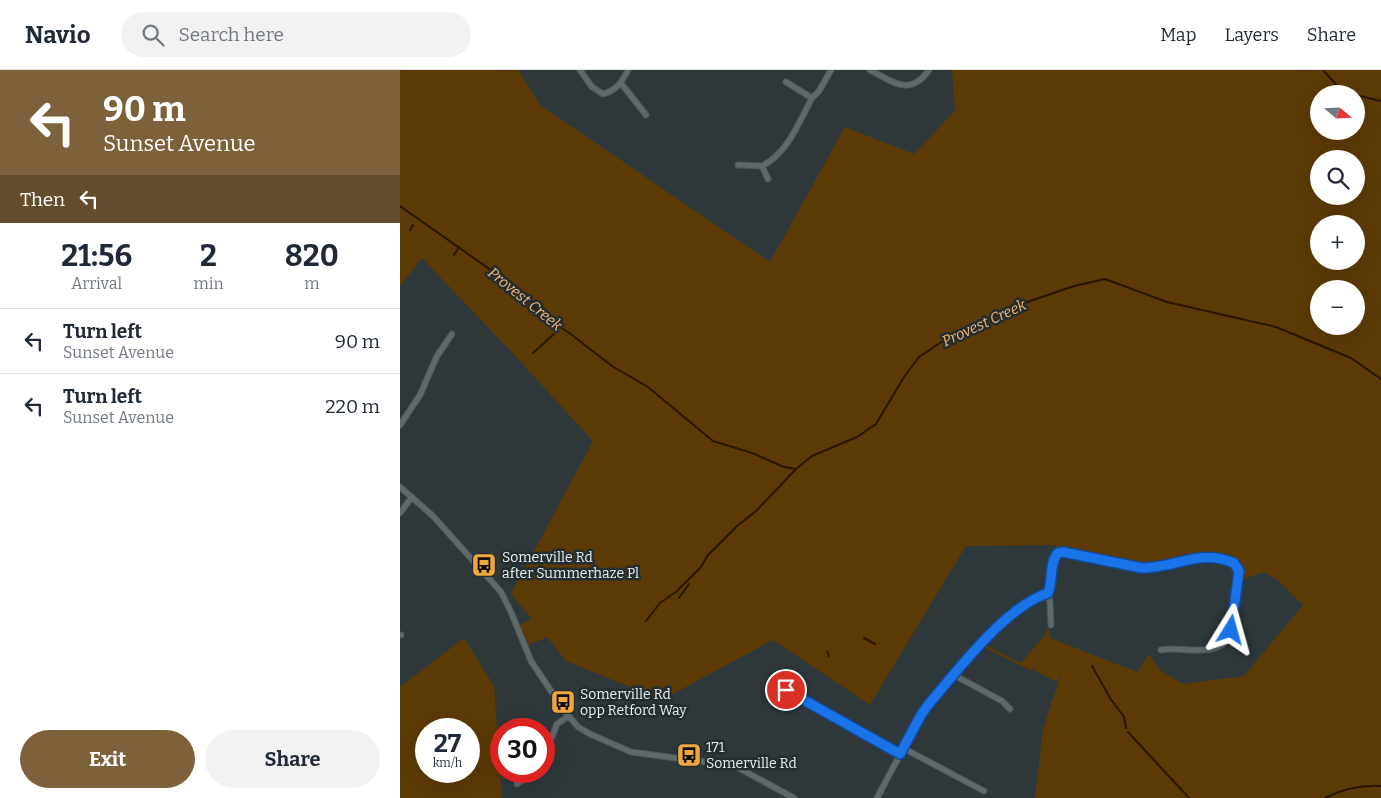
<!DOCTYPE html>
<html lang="en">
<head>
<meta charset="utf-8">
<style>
  :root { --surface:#fff; --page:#f2f2f3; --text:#1f2937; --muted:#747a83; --line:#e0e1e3; --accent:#7d613b }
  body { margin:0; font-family:Bitter,serif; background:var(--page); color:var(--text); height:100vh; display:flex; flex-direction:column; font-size:19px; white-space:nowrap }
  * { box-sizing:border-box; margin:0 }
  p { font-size:16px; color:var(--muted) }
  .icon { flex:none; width:28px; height:28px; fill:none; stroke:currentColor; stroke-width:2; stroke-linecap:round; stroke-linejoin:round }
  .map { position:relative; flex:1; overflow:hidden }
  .details { display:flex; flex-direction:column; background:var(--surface); width:400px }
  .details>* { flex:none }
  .banner { background:#7d613b; color:#fff; overflow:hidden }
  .needle { width:32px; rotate:109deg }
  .buttons { position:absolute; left:910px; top:15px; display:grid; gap:10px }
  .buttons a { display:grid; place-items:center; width:55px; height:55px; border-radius:50%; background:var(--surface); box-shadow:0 5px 20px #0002; font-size:25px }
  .speed { position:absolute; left:15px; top:648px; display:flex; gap:10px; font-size:25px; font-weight:700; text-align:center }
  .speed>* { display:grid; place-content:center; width:65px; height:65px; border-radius:50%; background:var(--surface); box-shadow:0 5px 20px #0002; line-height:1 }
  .speed small { font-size:12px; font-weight:400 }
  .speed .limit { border:8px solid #d22; background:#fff; color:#111 }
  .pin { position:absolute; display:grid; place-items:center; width:42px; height:42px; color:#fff; margin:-21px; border:2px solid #fff; border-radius:50%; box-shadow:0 1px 5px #0007 }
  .me { position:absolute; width:55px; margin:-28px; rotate:8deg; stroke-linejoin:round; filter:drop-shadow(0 0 4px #0008) }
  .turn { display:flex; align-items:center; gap:18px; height:105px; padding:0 20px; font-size:22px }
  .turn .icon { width:65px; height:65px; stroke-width:2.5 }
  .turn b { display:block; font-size:35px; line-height:42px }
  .then { display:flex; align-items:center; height:48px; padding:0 20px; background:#0003; gap:10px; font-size:19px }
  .eta { display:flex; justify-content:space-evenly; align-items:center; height:85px; text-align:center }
  .eta b { font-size:30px; font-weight:700; line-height:35px }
  .cta { display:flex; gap:10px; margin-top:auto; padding:10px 20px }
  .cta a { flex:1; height:58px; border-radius:30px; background:var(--accent); color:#fff; font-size:20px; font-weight:700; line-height:58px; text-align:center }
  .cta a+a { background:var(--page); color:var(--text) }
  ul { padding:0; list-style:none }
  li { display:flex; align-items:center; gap:15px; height:65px; padding:0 20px; border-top:1px solid var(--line) }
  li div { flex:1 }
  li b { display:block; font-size:19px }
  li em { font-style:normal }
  header { display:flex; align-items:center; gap:30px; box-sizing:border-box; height:70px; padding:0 25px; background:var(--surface); border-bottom:1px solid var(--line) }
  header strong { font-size:24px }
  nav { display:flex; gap:28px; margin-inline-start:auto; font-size:18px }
  .search { width:350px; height:45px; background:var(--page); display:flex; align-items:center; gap:12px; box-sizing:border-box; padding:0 18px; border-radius:28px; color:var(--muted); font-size:19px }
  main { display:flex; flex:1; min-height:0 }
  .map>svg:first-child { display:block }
  .green { fill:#5c3a06; fill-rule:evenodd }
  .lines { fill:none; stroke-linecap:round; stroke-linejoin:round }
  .stream { stroke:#281702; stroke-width:2 }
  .street-casing { stroke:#4d5558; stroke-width:7 }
  .street { stroke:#5e696c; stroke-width:5 }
  .route-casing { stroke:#114b97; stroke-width:12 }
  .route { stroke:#1a73e8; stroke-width:9 }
  .labels { text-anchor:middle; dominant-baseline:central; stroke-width:5; stroke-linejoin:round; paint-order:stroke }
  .poi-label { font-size:14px; fill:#e8eef0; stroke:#242d30; text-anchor:start }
  .water-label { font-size:15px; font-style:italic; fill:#f6ba71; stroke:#242d30 }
</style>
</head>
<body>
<header>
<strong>Navio</strong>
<div class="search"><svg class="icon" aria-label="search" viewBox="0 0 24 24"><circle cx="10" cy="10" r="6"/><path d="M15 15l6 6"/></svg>Search here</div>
<nav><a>Map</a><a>Layers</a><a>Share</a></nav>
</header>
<main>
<section class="details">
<div class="banner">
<div class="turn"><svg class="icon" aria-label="left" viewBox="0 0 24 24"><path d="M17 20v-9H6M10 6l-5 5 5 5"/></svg><div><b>90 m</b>Sunset Avenue</div></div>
<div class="then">Then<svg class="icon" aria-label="left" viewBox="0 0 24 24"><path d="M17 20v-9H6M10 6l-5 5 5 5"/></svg></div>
</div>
<div class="eta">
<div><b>21:56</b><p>Arrival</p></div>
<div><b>2</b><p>min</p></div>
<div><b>820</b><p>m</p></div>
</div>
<ul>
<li><svg class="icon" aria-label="left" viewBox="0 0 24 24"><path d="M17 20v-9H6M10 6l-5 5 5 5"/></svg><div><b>Turn left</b><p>Sunset Avenue</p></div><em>90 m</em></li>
<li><svg class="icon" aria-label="left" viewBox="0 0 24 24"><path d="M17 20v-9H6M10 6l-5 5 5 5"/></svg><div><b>Turn left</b><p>Sunset Avenue</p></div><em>220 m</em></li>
</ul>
<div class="cta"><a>Exit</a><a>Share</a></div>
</section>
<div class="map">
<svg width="981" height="728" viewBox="0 0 981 728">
  <rect width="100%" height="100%" fill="#2e383b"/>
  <g class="green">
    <path d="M0 0H118L140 35 370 192 445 57 514 84 555 41 552 0H981V728H635L643 659 661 604 656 612 634 600 639 590 632 601 582 576 584 574 621 593 645 565 648 559 650 560V568L737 602 749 584 760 600 783 614 844 606 903 535 878 510 864 502 838 511C838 505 838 497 835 492 820 471 766 497 746 498 730 498 715 490 700 487 688 484 675 483 662 481L657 482 656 475 566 476 470 635 373 570 262 630 166 591 147 567 127 576 118 556 132 549 111 524 193 371 118 289 22 188 0 216ZM919 24H956V61H919ZM919 89H956V126H919ZM919 154H956V191H919ZM919 219H956V256H919Z"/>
    <path d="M64 568 94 616 102 728H0V617ZM26 659H69V701H26Z"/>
  </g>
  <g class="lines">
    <g class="stream">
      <polyline points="923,0 943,22 949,24"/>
      <polyline points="956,25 981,31"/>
      <polyline points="0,136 122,222 145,248 168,262 212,296 248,317 313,371 352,383 384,397 396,399 412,386 457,367 476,354 504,307 519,287 555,263 630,231 674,216 705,209 767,232 876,257 951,288 981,309"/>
      <polyline points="10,160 13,155"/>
      <polyline points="54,185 59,177"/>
      <polyline points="133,283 154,264"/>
      <polyline points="279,528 289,514"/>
      <polyline points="246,551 260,533 277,521 301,497 308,485 337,456 356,441 396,399"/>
      <polyline points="464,568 475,574"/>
      <polyline points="427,582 429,586"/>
      <polyline points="692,596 710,628 724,647 726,658"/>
      <polyline points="728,662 789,728"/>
      <path d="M925 728C943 719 961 715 981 716"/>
    </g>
    <defs>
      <g id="street">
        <path d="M180 0 192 17 203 24C217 20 222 12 228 0"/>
        <path d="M470 0C493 12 510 27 529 0"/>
        <polyline points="386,12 412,28"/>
        <polyline points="221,13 246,45"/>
        <polyline points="338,95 362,96"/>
        <path d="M368 109 362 96C388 83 399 52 412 28L419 21 431 0"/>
        <polyline points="0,355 20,325 37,286 52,264"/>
        <polyline points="0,417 33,446 101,522 111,542 131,591 163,639 178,657 190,664 231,682 335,696 394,728"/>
        <polyline points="0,443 12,427"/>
        <path d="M651 555 650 532 648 523 652 514 653 490 658 483 663 482 742 498C777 499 799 477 834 493L839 501C837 519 836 565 822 575 815 580 807 580 799 580 786 581 774 577 761 580"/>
        <polyline points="0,565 1,565"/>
        <polyline points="554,605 602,631 610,639"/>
        <polyline points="386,620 500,684"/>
        <polyline points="144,677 152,667 157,654 169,646"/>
        <polyline points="503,678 584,721"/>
        <polyline points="117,714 127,707 131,701"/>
        <path d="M477 728 521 645 528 635C558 600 605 537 648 523"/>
      </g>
    </defs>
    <use href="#street" class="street-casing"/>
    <use href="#street" class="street"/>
  </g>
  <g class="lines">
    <defs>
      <path id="route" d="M386 620 500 684 521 645 528 635C558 600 605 537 648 523 653 511 649 492 658 483L663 482 742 498C777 498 799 478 834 493L839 501 831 560"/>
    </defs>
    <use href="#route" class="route-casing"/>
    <use href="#route" class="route"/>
  </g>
  <defs>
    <symbol id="bus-square" viewBox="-11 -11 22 22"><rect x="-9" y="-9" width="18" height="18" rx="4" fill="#f0a63f" stroke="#242d30"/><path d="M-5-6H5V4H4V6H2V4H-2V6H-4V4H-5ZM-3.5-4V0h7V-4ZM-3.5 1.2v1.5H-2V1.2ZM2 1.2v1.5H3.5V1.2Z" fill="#111"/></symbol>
  </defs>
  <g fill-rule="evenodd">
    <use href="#bus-square" x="70" y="481" width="28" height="28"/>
    <use href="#bus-square" x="149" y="618" width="28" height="28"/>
    <use href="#bus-square" x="275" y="671" width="28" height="28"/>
  </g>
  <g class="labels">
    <g class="poi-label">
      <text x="102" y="487">Somerville Rd<tspan x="102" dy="16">after Summerhaze Pl</tspan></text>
      <text x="180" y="624">Somerville Rd<tspan x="180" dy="16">opp Retford Way</tspan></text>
      <text x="306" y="677">171<tspan x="306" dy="16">Somerville Rd</tspan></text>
    </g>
    <g class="water-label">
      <text transform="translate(125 229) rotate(39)">Provest Creek</text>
      <text transform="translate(584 253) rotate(-25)">Provest Creek</text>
    </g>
  </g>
</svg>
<div class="buttons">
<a><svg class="needle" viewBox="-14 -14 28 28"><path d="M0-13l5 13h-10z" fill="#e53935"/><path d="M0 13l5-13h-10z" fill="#747a83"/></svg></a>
<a><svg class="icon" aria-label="search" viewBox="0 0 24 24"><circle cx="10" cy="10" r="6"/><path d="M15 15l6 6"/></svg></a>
<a>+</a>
<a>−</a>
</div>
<div class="speed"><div>27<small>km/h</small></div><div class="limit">30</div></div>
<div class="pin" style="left:386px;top:620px;background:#d93025"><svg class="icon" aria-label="arrive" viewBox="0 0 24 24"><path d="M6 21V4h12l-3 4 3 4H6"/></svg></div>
<svg class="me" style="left:831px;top:560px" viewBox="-20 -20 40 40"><path d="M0-17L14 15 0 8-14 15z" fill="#1a73e8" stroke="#fff" stroke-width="4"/></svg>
</div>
</main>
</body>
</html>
